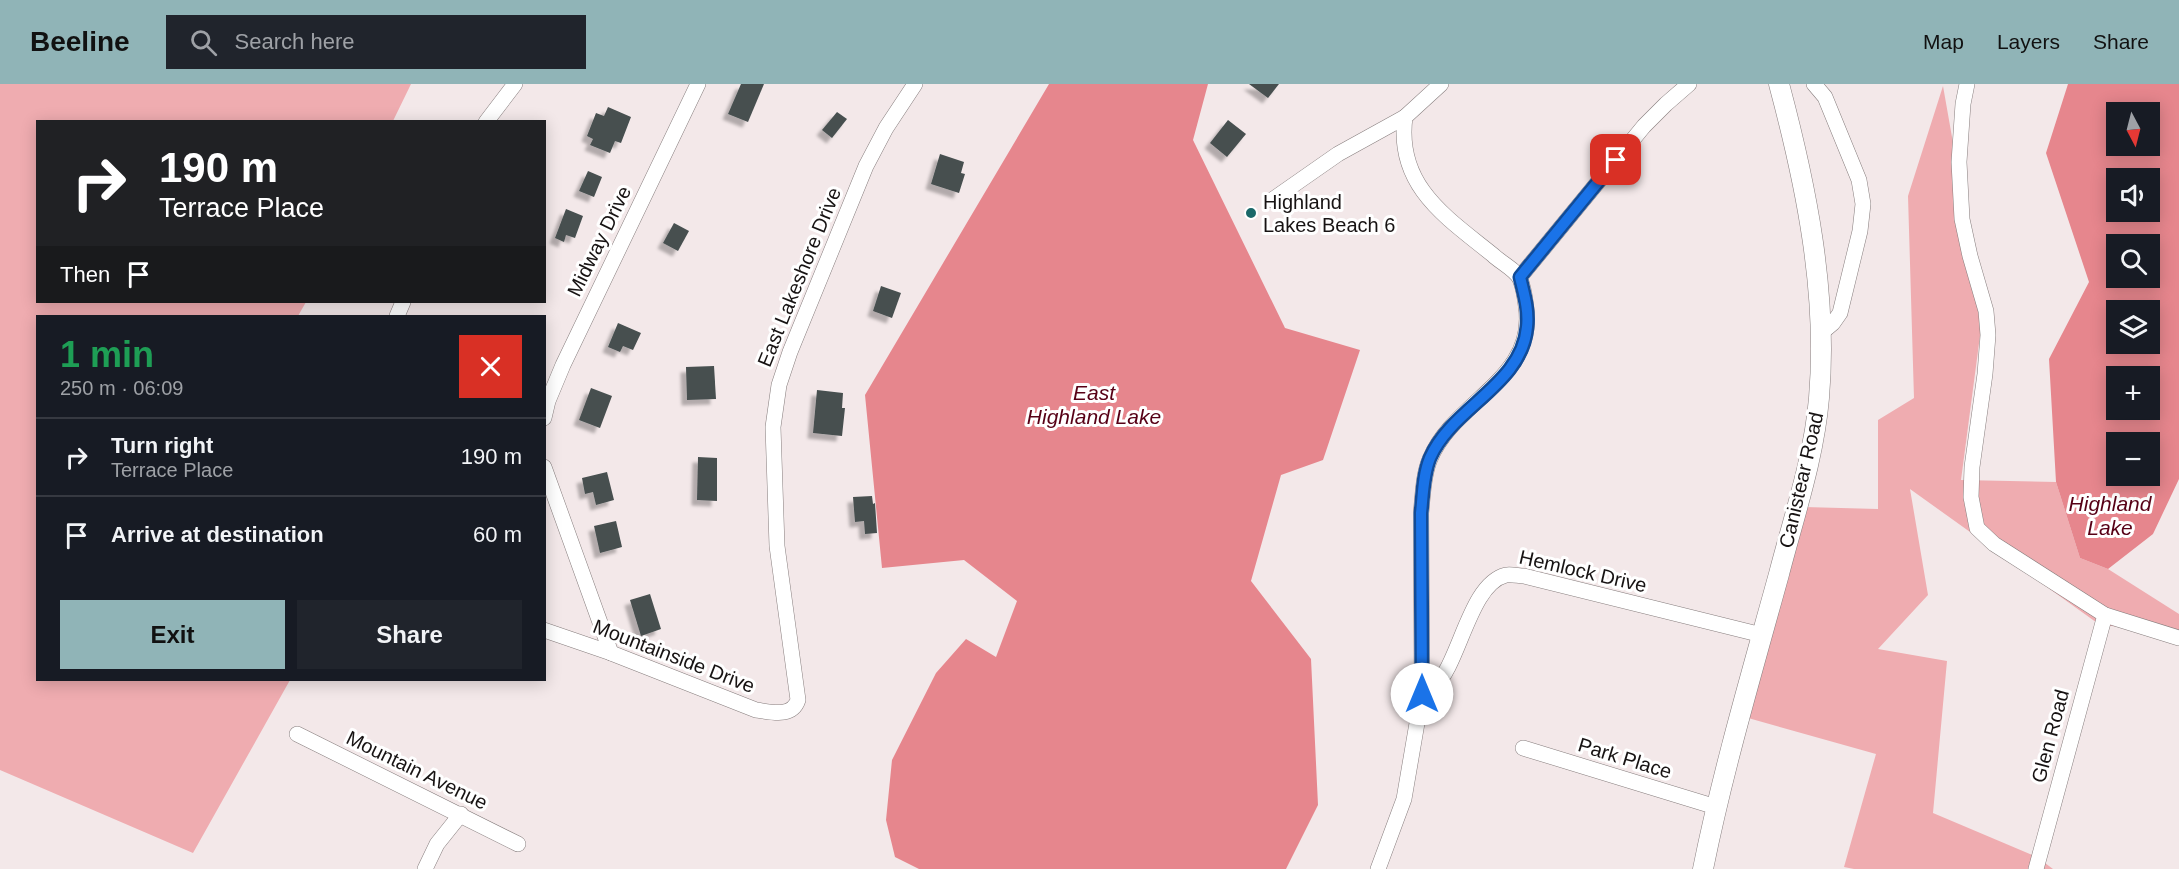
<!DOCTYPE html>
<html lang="en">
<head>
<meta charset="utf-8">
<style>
  :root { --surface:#171b24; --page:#20242c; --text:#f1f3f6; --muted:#9ea1a6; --line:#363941; --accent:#90b4b7 }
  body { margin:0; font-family:Helvetica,sans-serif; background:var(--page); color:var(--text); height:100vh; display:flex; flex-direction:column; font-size:22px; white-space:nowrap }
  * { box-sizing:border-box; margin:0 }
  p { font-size:20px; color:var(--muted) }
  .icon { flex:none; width:33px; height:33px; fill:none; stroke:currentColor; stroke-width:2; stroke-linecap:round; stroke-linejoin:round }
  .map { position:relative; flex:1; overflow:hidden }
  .drawer { position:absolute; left:36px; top:231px; width:510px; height:366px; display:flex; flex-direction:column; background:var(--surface); border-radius:0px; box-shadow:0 3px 15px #0003 }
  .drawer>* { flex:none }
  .banner { position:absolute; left:36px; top:36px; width:510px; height:183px; border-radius:0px; box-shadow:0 3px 15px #0003; background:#202124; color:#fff; overflow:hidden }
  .needle { width:39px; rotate:173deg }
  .buttons { position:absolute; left:2106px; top:18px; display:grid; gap:12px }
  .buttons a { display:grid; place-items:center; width:54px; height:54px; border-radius:0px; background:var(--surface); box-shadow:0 3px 15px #0003; font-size:30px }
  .pin { position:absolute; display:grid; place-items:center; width:51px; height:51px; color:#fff; margin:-26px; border-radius:12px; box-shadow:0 3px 9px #0006 }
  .me { position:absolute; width:66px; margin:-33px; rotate:0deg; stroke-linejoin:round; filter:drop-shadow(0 0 4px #0008) }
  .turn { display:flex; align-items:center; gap:21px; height:126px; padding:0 24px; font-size:27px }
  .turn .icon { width:78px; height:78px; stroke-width:2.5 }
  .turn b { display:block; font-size:42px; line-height:51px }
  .then { display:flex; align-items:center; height:57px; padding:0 24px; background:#0003; gap:12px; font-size:22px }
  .round { display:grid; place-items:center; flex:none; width:63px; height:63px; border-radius:0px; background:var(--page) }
  .overview { display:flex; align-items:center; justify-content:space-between; height:102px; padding:0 24px }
  h1 { font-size:36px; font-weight:700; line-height:45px; color:#1e9e55 }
  .action { display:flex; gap:12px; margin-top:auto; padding:12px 24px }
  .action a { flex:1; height:69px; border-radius:0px; background:var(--accent); color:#111; font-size:24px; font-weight:700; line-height:69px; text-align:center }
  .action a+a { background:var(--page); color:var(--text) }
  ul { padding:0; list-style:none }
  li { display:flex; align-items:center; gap:18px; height:78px; padding:0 24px; border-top:2px solid var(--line) }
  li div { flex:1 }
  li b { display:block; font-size:22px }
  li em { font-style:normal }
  header { display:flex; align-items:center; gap:36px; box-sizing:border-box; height:84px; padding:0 30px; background:var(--accent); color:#111 }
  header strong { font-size:28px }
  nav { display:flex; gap:33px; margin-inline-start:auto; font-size:21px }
  .search { width:420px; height:54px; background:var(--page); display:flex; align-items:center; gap:15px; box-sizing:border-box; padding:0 21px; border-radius:0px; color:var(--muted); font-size:22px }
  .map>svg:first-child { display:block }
  .green { fill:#efacb0 }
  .water { fill:#e6868d; fill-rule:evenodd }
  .building { fill:#464f4f; filter:url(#shadow) }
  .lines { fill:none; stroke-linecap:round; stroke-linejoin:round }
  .minor-casing { stroke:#877e7e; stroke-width:16 }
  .tertiary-casing { stroke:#877e7e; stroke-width:21 }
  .minor { stroke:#fff; stroke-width:15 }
  .tertiary { stroke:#fff; stroke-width:20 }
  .route-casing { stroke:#114b97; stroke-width:15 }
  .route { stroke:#1a73e8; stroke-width:10 }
  .poi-dot { fill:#1a6869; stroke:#fff; stroke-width:2 }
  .labels { text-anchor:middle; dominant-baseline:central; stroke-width:6; stroke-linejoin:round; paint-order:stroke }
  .poi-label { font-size:20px; fill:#171313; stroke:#fff; text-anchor:start }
  .street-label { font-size:20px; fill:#171313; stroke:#fff }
  .water-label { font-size:21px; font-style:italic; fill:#570016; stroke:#fff }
</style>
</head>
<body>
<header>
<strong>Beeline</strong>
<div class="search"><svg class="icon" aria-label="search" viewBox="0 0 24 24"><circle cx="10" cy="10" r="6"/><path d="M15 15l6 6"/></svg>Search here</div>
<nav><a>Map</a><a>Layers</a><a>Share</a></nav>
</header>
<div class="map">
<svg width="2179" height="785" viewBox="0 0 2179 785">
  <defs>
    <filter id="shadow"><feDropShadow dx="-5.5" dy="5.5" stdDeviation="1.5" flood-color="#0004"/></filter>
  </defs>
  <rect width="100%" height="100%" fill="#f3e8e9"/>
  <g class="green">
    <polygon points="0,0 411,0 393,37 38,38 38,218 306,218 298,232 38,232 38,596 290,596 193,769 0,686"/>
    <polygon points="1943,2 1983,229 1961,396 2056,398 2080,474 2108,485 2179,530 2179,548 2100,541 1910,405 1928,511 1878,565 1947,577 1933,729 2037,773 2053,785 1854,785 1844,783 1876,670 1741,632 1804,423 1878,425 1878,336 1914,314 1908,112"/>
  </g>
  <g class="water">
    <polygon points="1049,0 1208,0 1193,56 1285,244 1360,266 1323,376 1281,391 1251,497 1311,575 1318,721 1286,785 919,785 895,773 886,736 892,676 936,589 966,555 996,573 1017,517 964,476 882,484 865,311"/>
    <path d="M2068 0H2179V395L2153 450 2108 485 2080 474 2056 398 2049 275 2089 198 2046 69ZM2116 28H2150V62H2116ZM2116 94H2150V128H2116ZM2116 160H2150V194H2116ZM2116 226H2150V260H2116ZM2116 292H2150V326H2116ZM2116 358H2150V392H2116Z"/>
  </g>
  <g class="building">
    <polygon points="741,0 764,0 748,38 728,30"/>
    <polygon points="1249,0 1279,0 1268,14"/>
    <polygon points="608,23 631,33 621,59 615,57 610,69 590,61 593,55 587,52 596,29 604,32"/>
    <polygon points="837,28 847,35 832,54 822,46"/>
    <polygon points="1228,36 1246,50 1227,73 1210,59"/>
    <polygon points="940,70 964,78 961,89 965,90 959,109 931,100"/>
    <polygon points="588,87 602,93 594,113 579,107"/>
    <polygon points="566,125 583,132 575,154 566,151 564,158 555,154"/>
    <polygon points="674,139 689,147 678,167 663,159"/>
    <polygon points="881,202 901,209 892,234 873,227"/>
    <polygon points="618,239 641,249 633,266 623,262 620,268 608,263"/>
    <polygon points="714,282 716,315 687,316 686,283"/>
    <polygon points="591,304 612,312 600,344 579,336"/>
    <polygon points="817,306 843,309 842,324 845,324 842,352 813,349"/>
    <polygon points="698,373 717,374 717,417 697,416"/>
    <polygon points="607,388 614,416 596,421 593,408 585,410 582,394"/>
    <polygon points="872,412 873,420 875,419 877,449 865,450 864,437 855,438 853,413"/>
    <polygon points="616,437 622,463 600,469 594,442"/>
    <polygon points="650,510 661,545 641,552 630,516"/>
  </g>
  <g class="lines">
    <defs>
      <g id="minor">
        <polyline points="1814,0 1825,13 1859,96 1863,120 1860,147 1840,229 1833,239 1821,249"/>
        <polyline points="1967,0 1963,20 1959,78 1962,135 1970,172 1986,227 1988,251 1985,290 1972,383 1971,413 1977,444 1994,460 2105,531 2179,554"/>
        <polyline points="486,38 515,0"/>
        <polyline points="1272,116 1338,70 1405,33"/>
        <polyline points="1520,193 1644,42 1666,20 1689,0"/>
        <polyline points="397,232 403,218"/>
        <polyline points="544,334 548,317 563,281 698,0"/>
        <polyline points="544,383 611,569"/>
        <path d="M544 546 611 569 756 626C771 628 792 634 798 616L777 462 773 343 779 301 790 268 866 82 886 44 915 0"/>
        <path d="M1422 610C1426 608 1430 606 1434 603 1460 580 1469 500 1506 491 1511 490 1519 492 1524 492L1762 551"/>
        <polyline points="297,650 518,760"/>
        <polyline points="1523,664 1716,723"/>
        <polyline points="425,785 437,760 461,730"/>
        <path d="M1378 785 1404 715 1422 610 1421 429C1423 411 1423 391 1430 375 1454 316 1537 296 1526 222 1525 214 1523 202 1520 195 1516 186 1500 178 1493 171 1446 133 1396 102 1405 33L1441 0"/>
        <polyline points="2036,785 2105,531"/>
      </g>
      <path id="tertiary" d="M1703 785C1723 686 1752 588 1779 490 1794 432 1814 374 1819 314 1828 208 1806 101 1779 0"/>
    </defs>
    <use href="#minor" class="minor-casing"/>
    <use href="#tertiary" class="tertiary-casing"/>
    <use href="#minor" class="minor"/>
    <use href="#tertiary" class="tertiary"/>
  </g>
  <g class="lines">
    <defs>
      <path id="route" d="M1422 610 1421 429C1423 411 1423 391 1430 374 1452 323 1522 301 1527 243 1529 226 1524 210 1520 193L1616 76"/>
    </defs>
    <use href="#route" class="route-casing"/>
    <use href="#route" class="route"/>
  </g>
  <circle class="poi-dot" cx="1251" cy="129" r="6"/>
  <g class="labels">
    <g class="poi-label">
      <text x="1263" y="118">Highland<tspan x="1263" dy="23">Lakes Beach 6</tspan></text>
    </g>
    <g class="street-label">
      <text transform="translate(599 157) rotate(-64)">Midway Drive</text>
      <text transform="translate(799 193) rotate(-68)">East Lakeshore Drive</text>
      <text transform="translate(1801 396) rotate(-77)">Canistear Road</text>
      <text transform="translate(1583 487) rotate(13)">Hemlock Drive</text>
      <text transform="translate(674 572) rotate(21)">Mountainside Drive</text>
      <text transform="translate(2050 652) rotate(-75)">Glen Road</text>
      <text transform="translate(1625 674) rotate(17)">Park Place</text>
      <text transform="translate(417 686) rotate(26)">Mountain Avenue</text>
    </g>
    <g class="water-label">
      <text x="1094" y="308">East<tspan x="1094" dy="24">Highland Lake</tspan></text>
      <text x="2110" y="419">Highland<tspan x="2110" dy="24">Lake</tspan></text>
    </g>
  </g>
</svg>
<div class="buttons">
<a><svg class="needle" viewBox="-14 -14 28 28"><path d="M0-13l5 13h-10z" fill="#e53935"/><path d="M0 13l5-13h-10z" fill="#9ea1a6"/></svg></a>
<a><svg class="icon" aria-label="sound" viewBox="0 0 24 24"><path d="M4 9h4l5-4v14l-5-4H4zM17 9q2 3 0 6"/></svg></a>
<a><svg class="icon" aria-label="search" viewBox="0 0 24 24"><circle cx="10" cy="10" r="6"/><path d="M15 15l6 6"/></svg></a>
<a><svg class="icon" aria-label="layers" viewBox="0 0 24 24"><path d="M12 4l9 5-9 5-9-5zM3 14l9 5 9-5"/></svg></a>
<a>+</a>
<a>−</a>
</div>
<div class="pin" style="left:1616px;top:76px;background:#d93025"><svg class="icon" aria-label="arrive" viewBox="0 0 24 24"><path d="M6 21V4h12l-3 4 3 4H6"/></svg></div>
<svg class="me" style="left:1422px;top:610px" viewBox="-20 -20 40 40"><circle r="19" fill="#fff"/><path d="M0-13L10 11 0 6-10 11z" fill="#1a73e8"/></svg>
<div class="banner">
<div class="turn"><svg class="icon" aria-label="right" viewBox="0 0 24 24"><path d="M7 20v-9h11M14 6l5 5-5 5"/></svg><div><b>190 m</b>Terrace Place</div></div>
<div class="then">Then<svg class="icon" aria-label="arrive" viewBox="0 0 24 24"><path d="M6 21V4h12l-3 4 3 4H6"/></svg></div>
</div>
<section class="drawer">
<div class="overview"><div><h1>1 min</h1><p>250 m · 06:09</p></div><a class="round" style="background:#d93025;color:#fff"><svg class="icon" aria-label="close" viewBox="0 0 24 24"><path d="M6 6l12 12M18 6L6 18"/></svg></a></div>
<ul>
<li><svg class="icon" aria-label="right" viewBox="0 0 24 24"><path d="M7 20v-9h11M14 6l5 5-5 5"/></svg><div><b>Turn right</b><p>Terrace Place</p></div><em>190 m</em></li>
<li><svg class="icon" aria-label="arrive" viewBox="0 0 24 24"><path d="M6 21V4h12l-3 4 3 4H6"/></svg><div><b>Arrive at destination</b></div><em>60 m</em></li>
</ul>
<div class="action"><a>Exit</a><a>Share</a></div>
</section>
</div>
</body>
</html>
